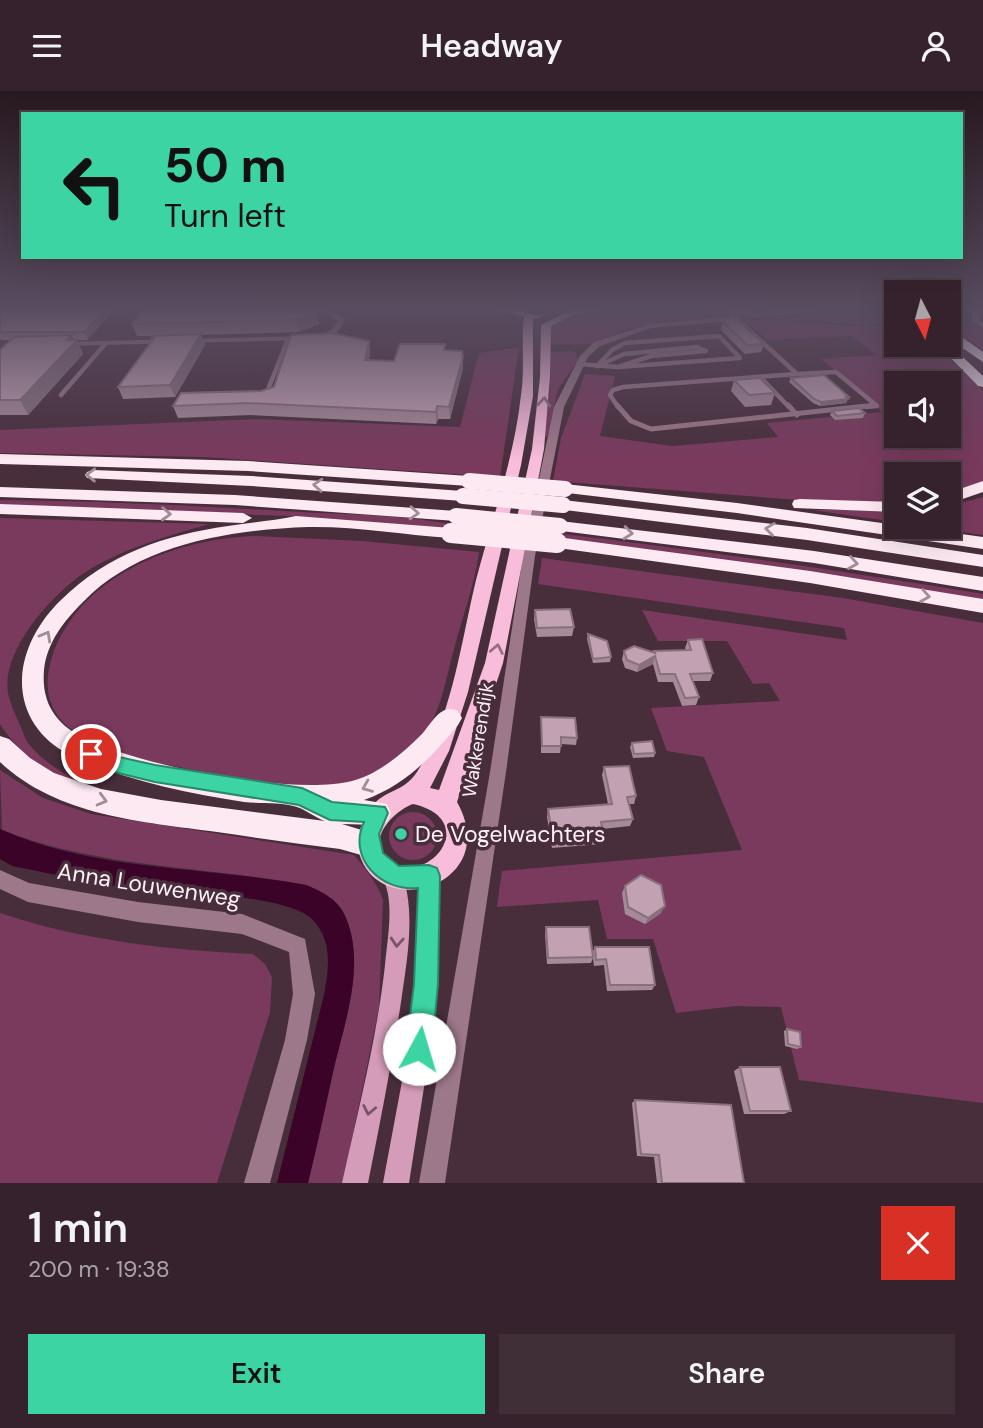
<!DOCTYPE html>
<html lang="en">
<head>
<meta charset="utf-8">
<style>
  :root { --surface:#36222c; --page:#412f38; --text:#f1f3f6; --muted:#aaa4a9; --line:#503f48; --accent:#3dd4a3 }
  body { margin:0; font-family:"DM Sans",sans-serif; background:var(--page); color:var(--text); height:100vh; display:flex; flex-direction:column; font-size:26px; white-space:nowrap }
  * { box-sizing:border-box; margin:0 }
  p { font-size:23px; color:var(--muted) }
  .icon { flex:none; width:38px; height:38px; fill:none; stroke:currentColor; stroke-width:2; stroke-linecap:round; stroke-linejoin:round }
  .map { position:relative; height:1092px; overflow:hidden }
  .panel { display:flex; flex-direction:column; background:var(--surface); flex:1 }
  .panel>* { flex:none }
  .guide { position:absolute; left:21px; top:21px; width:942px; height:147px; border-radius:0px; box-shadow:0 7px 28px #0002,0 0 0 2px var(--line); background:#3dd4a3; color:#111; overflow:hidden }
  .needle { width:46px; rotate:174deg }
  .tools { position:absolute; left:884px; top:189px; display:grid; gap:14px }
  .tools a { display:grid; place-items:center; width:77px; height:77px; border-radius:0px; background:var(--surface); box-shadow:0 7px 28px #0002,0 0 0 2px var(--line); font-size:35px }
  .pin { position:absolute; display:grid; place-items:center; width:60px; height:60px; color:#fff; margin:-30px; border:4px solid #fff; border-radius:50%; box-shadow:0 2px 7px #0007 }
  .me { position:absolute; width:77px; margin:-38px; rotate:6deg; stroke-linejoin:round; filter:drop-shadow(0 0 5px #0008) }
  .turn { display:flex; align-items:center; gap:24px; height:147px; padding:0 28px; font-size:32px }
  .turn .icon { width:91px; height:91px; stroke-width:2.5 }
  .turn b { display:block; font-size:49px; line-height:60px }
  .round { display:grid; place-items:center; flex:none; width:74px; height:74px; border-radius:0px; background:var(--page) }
  .head { display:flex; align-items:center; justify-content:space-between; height:119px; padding:0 28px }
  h1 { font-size:42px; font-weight:600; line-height:52px }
  .primary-button { display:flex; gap:14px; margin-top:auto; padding:14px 28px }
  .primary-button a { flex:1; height:80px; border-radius:0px; background:var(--accent); color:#111; font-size:28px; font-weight:600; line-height:80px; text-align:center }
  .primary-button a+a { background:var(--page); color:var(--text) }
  header { display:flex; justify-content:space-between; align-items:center; height:91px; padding:0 28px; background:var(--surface); font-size:32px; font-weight:600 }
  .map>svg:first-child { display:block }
  .green { fill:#7a3a5e; fill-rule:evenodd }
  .water { fill:#3a0327 }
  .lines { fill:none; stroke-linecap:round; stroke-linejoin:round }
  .lane-far1 { stroke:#9c788a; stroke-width:4.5 }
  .lane { stroke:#9c788a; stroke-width:5 }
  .street { fill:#9c788a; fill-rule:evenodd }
  .secondary { fill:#d59cb9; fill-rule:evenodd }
  .primary { fill:#f8bddb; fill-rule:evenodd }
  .highway { fill:#fce9f2; fill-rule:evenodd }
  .highway-bridge-far1 { stroke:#fce9f2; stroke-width:16 }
  .highway-bridge { stroke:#fce9f2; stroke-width:20 }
  .wall { fill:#a78a99 }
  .shaded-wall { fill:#88717d }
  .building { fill:#c2a1b2; stroke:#88717d; stroke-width:2 }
  .oneway { stroke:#976e83 }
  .oneway2 { stroke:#a28c96 }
  .oneway3 { stroke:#795467 }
  .route { fill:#3dd4a3; stroke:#288a6a; stroke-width:2 }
  .poi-dot { fill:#3dd4a3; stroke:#482e3b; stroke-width:2.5 }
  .labels { text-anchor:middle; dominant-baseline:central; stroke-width:7; stroke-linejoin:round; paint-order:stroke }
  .street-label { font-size:19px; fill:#fef0f7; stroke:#482e3b }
  .near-poi-label { font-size:23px; fill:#fef0f7; stroke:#482e3b; text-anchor:start }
  .near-street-label { font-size:23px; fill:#fef0f7; stroke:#482e3b }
</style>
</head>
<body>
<header><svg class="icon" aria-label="menu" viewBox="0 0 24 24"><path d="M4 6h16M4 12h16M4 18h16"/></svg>Headway<svg class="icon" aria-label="person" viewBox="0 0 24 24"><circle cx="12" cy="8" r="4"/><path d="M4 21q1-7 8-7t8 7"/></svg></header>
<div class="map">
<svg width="983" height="1092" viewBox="0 0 983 1092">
  <rect width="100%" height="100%" fill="#482e3b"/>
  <g class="green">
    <polygon points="633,216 716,216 729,226 659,231 628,238 589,253 549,254 549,235 575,222"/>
    <polygon points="821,216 868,216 890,232 867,234 743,226 737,223 773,226 821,223 820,220 825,220"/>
    <path d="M871 216H885L896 223V254H936L983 300V391L949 405 948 383H896V411H824L553 390 561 347 585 283 615 285 600 345 672 355 778 346 767 332 882 321 821 268 876 264 852 245 768 249 743 229 767 228 841 234 893 235 892 230ZM896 292H948V345H896Z"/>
    <polygon points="948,230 973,231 983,238 983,259 949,235"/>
    <polygon points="513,257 519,257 500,386 204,366 0,362 0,339 256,328 460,336 479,262"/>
    <path d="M572 260 576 262 578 269 558 298 548 344 544 348C546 317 554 292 549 261Z"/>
    <polygon points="983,406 983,444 928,436 948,436 949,415"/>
    <path d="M0 409C100 410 199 415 299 421 360 424 426 424 484 441L312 426 0 414Z"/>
    <polygon points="812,419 896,419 896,431"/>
    <path d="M0 427 209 433C165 446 120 458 81 484 49 507 2 560 8 602 10 612 15 623 19 632 22 638 24 646 28 652 46 675 76 690 102 702 59 692 24 670 0 633Z"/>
    <path d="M546 441C693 458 838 479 983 503V509L544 446Z"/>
    <path d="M252 445 362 450 479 461C475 493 462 527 454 558 447 583 443 611 430 634 423 646 412 654 401 663 393 670 385 679 376 683 326 710 233 687 179 676 143 669 76 655 56 622 45 604 46 585 52 566 79 485 173 449 252 445Z"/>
    <polygon points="542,467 843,507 983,532 983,1012 799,989 781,916 735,915 676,922 653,848 607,848 598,809 497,816 502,780 742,759 704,666 667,660 651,617 780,610 769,592 753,593 727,550 658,550 642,519 847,549 844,537 538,493"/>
    <path d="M0 679 43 707 91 723 354 764C365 777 378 793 383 809L379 917 343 1092H308C317 1055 325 1018 333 981 344 933 366 875 346 827 339 809 323 801 306 794 204 775 99 777 2 739Z"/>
    <circle cx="413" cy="745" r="24"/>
    <path d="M0 822C79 849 169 859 253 863L265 873 272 886 270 921 217 1092H0Z"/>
  </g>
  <path class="water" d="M0 738C96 781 205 775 306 794 323 801 339 809 346 827 366 875 344 933 333 981 325 1018 317 1055 308 1092H277L324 904C329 878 333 849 312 828 285 802 165 801 123 796 86 791 49 782 12 775L0 768Z"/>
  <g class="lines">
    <g class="lane-far1">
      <polyline points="729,221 758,223 811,220 810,216"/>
      <polyline points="736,227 797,283"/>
      <polyline points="579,273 618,276 651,265 706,260 697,256 624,263 604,272"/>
      <polyline points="597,275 612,259 625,252 719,245 740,267 618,276"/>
      <polyline points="797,283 836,281 877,315 866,316"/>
      <polyline points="760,286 789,316"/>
      <polyline points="61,304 106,252"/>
      <polyline points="265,306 288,248"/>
      <polyline points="618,316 610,304 613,299 623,296 797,283"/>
    </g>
    <g class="lane">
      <polyline points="617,314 631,330 651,338 876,314"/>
      <polyline points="788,314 797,324"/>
    </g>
    <g class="street">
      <path d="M309 216H319L346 228C340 238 335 248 322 248V244L331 239 338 229Z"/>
      <polygon points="973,216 981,216 979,229 983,232 983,237 971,230"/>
      <polygon points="736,225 740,227 739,229 651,237 600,255 588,266 564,316 535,465 506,681 445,1092 419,1092 490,681 523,465 554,316 580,265 594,251 650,233"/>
      <polygon points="308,245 312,247 311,249 59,255 55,253 59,251"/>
      <polygon points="0,779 29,792 138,811 242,823 305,848 315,903 307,949 270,1092 244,1092 285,949 293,903 289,861 242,843 138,831 28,811 0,798"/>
    </g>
    <g class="secondary">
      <path d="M393 775 400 777C417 818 407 868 401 911 392 972 380 1032 368 1092H342C358 1020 377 947 385 874 387 851 392 826 388 803 386 794 382 787 386 777Z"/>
      <polygon points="429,776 436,778 438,785 437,893 430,958 409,1092 383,1092 408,958 415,893 420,785 422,778"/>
    </g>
    <path class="primary" d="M475 216H513L543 226 533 228V305L521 374 468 601 449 660 430 697 439 699 485 572 532 358 540 286 541 234 571 219 613 216 573 224 551 235 550 286 544 358 503 572 457 711C503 793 382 831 360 765 354 748 362 729 372 715 388 696 405 703 420 676 453 621 461 551 476 489 492 428 514 368 521 304 525 278 521 251 524 225ZM413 713C481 728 430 797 390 770 363 752 393 720 413 713Z"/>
    <g class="highway">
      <polygon points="882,216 895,216 896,225"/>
      <polygon points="948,240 955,241 983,261 983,271 948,247"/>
      <polygon points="948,252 983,285 983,296 978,295 938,254"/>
      <polygon points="0,363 248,370 469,385 477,390 469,395 248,380 0,373"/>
      <polygon points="93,379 251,385 463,400 471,405 463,410 251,395 87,387 85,384 87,381"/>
      <polygon points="983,390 983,401 948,413 948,402"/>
      <polygon points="565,393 737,412 983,446 983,458 737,422 559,401 557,398 559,395"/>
      <polygon points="0,396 235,404 456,420 465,425 456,430 235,414 0,406"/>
      <polygon points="800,408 896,411 896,421 794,417 792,413 794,409"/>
      <polygon points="563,409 807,437 983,464 983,476 807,449 557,418 555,414"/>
      <polygon points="0,413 243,422 252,427 243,432 0,423"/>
      <path d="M296 425 451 437 460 442 451 447C405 444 354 435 308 436 230 439 139 453 83 511 64 530 47 551 44 579 41 613 57 635 88 649 144 675 293 705 352 690 379 683 403 662 422 643 428 636 435 624 443 620 449 617 453 618 458 620L462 627 458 634C432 666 404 695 364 709L387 713 391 722 387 731 378 734 342 733 378 744 382 753 378 762 368 766 340 758C299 753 258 747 217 741 143 731 57 725 0 671V645L9 648 30 667 54 682 101 698 161 709 325 730C316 727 306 719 297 716 282 711 261 713 244 711 186 702 124 689 70 664 40 649 21 622 22 588 23 558 40 529 61 509 108 463 164 444 228 435 251 431 274 430 296 425Z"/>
      <polygon points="560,430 814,460 983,486 983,500 814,472 554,439 551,435"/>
      <polygon points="557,446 810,480 983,508 983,522 810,492 551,456 548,452 551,448"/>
    </g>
    <g class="highway-bridge-far1">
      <polyline points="469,390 565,398"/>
      <polyline points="463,405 563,414"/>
      <polyline points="456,425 560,435"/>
      <polyline points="451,442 468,444"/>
    </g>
    <polyline class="highway-bridge" points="451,442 557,452"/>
  </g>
  <g class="wall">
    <polygon points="18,216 115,216 115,218 87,249 74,249 77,249 83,263 28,324 0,324 0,259 11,249 0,249 0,220"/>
    <polygon points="317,222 319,233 299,241 201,244 205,254 175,306 123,308 118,296 152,251 151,248 153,245 137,245 132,233"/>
    <polygon points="723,231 764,253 761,261 745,263 721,239"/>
    <polygon points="369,250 370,261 369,269 394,270 445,253 445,260 463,266 463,277 450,328 438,328 436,333 250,324 178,327 173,315 261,300 274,296"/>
    <polygon points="791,287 849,306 846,312 820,315 813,312 789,291"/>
    <polygon points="734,289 775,302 771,314 745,316 731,300"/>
    <polygon points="832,320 865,322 863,327 835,329 830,324"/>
    <polygon points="535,519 574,536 572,545 537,546 534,528"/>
    <polygon points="588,543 611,566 610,571 593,572 587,548"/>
    <polygon points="688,549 713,582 710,590 693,590 699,606 696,614 682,615 673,591 658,591 653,573 637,581 625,577 622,568 624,560 653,561 654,560 686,559 685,557"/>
    <polygon points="541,626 577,647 576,654 561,653 560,662 541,662"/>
    <polygon points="632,652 655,662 654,666 633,667 630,656"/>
    <polygon points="604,676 636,705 634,713 629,713 633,728 630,735 602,738 604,746 602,753 552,757 547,726 548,718 608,713 602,684"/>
    <polygon points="625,795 661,822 645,833 625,823 622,802"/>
    <polygon points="546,836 592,862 595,856 655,894 652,899 607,900 604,874 594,875 593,867 591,872 547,873 545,843"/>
    <polygon points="787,938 801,956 797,958 785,955 784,940"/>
    <polygon points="740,976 791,1020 784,1023 744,1023 734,980"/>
    <polygon points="635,1009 744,1092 657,1092 654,1066 637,1065 632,1012"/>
  </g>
  <g class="shaded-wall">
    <polygon points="108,216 115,216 115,218 87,249 84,241"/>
    <polygon points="317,222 319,233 299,241 296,229"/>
    <polygon points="201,243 205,254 175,306 170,294"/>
    <polygon points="72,244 75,251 77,249 83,263 28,324 20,309"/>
    <polygon points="369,250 370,261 367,280 365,269"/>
    <polygon points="463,266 463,277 450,328 449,316"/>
    <polygon points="848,308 846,312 820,315 821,311"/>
    <polygon points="437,315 438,328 436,333 436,321"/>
    <polygon points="655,565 653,573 637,581 639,574"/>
    <polygon points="665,815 661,822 645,833 648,827"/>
  </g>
  <g class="building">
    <polygon points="18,216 108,216 84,241 0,241 0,220 4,217"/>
    <polygon points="146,216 302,216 317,222 296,229 132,233"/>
    <polygon points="732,224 764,253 747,254 723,231"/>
    <polygon points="332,242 369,250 365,269 394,270 400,253 445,253 444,259 462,260 463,266 449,316 437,315 436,321 247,312 173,315 181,302 261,300 274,296 291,244"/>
    <polygon points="201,243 170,294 118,296 154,247 151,248 153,245"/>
    <polygon points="72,244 67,249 77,249 20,309 0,309 0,259 14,246"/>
    <polygon points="824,284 849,306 846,306 848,308 821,311 814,308 791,287"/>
    <polygon points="760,287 775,302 749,304 734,289"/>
    <polygon points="859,317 865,322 837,325 832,320"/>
    <polygon points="570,518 574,536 537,537 535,519"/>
    <polygon points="588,543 607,550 611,566 593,568"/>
    <polygon points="702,548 713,582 690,583 699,606 685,607 675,583 660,583 655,565 639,574 627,569 624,560 634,555 655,562 654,560 691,559 688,549"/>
    <polygon points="541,626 575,627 577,647 561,646 561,655 542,655"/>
    <polygon points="652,650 655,662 634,663 632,652"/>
    <polygon points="629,675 636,705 627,706 633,728 601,731 604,746 553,750 548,718 612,713 604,676"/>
    <polygon points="641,784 661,794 665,815 648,827 628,816 625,795"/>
    <polygon points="546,836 589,836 593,866 548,867"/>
    <polygon points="595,856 649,856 655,894 610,894 606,868 596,869"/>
    <polygon points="787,938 800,941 801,956 788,953"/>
    <polygon points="740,976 780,976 791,1020 750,1020"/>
    <polygon points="635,1009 731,1014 744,1092 662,1092 659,1064 641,1063"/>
  </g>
  <defs><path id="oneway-chevron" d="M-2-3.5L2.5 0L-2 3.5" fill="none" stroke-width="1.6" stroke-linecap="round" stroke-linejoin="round" transform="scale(1.75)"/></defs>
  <g class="oneway">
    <use href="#oneway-chevron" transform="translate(544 311) rotate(-86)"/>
    <use href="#oneway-chevron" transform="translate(497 558) rotate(-79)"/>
  </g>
  <g class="oneway2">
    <use href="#oneway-chevron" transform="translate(91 384) rotate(-179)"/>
    <use href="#oneway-chevron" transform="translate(318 394) rotate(-176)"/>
    <use href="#oneway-chevron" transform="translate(414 422) rotate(4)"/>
    <use href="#oneway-chevron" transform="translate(166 423) rotate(2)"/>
    <use href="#oneway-chevron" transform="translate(770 438) rotate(-173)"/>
    <use href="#oneway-chevron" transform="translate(628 442) rotate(6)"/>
    <use href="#oneway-chevron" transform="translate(853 472) rotate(9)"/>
    <use href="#oneway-chevron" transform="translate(925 505) rotate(10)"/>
    <use href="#oneway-chevron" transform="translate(46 545) rotate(-61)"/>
    <use href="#oneway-chevron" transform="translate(367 696) rotate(158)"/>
    <use href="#oneway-chevron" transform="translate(102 709) rotate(15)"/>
  </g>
  <g class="oneway3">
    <use href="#oneway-chevron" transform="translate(397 851) rotate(94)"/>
    <use href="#oneway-chevron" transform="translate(369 1019) rotate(101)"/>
  </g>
  <linearGradient id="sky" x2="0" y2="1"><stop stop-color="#281920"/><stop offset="0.59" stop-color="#584c60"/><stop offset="1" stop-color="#584c60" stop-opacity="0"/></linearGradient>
  <rect width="983" height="369" fill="url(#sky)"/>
  <path class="route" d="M91 655 119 666 155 674 302 697 332 711 385 716 388 722 379 743 383 762 399 775 429 774 437 777 440 785 438 893 432 958 428 967 419 971 410 967 406 958 414 893 418 797C381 801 347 767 364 731L330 729 299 714 155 691 118 682 85 669 82 663 85 657Z"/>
  <circle class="poi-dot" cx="401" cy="743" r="7"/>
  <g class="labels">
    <g class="street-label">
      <text transform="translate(478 649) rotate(-81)">Wakkerendijk</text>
    </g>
    <g class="near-poi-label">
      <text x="415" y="743">De Vogelwachters</text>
    </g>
    <g class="near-street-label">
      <text transform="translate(149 794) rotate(9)">Anna Louwenweg</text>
    </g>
  </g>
</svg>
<div class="tools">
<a><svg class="needle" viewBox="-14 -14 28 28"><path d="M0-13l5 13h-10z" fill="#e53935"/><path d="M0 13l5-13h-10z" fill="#aaa4a9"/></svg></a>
<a><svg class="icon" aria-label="sound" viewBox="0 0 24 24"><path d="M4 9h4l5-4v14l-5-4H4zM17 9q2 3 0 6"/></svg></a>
<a><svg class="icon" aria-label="layers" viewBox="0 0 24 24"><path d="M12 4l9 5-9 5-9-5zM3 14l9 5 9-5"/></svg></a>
</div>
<div class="pin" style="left:91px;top:663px;background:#d93025"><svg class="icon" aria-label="arrive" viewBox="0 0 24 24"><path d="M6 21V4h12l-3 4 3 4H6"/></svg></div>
<svg class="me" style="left:419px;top:958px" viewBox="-20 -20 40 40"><circle r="19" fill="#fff"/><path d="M0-13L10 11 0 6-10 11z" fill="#3dd4a3"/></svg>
<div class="guide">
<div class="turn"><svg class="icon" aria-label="left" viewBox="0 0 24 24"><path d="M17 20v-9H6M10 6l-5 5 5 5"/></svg><div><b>50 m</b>Turn left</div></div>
</div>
</div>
<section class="panel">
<div class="head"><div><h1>1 min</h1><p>200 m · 19:38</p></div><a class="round" style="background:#d93025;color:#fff"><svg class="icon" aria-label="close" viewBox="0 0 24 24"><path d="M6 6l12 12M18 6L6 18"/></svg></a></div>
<div class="primary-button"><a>Exit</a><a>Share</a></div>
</section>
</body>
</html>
